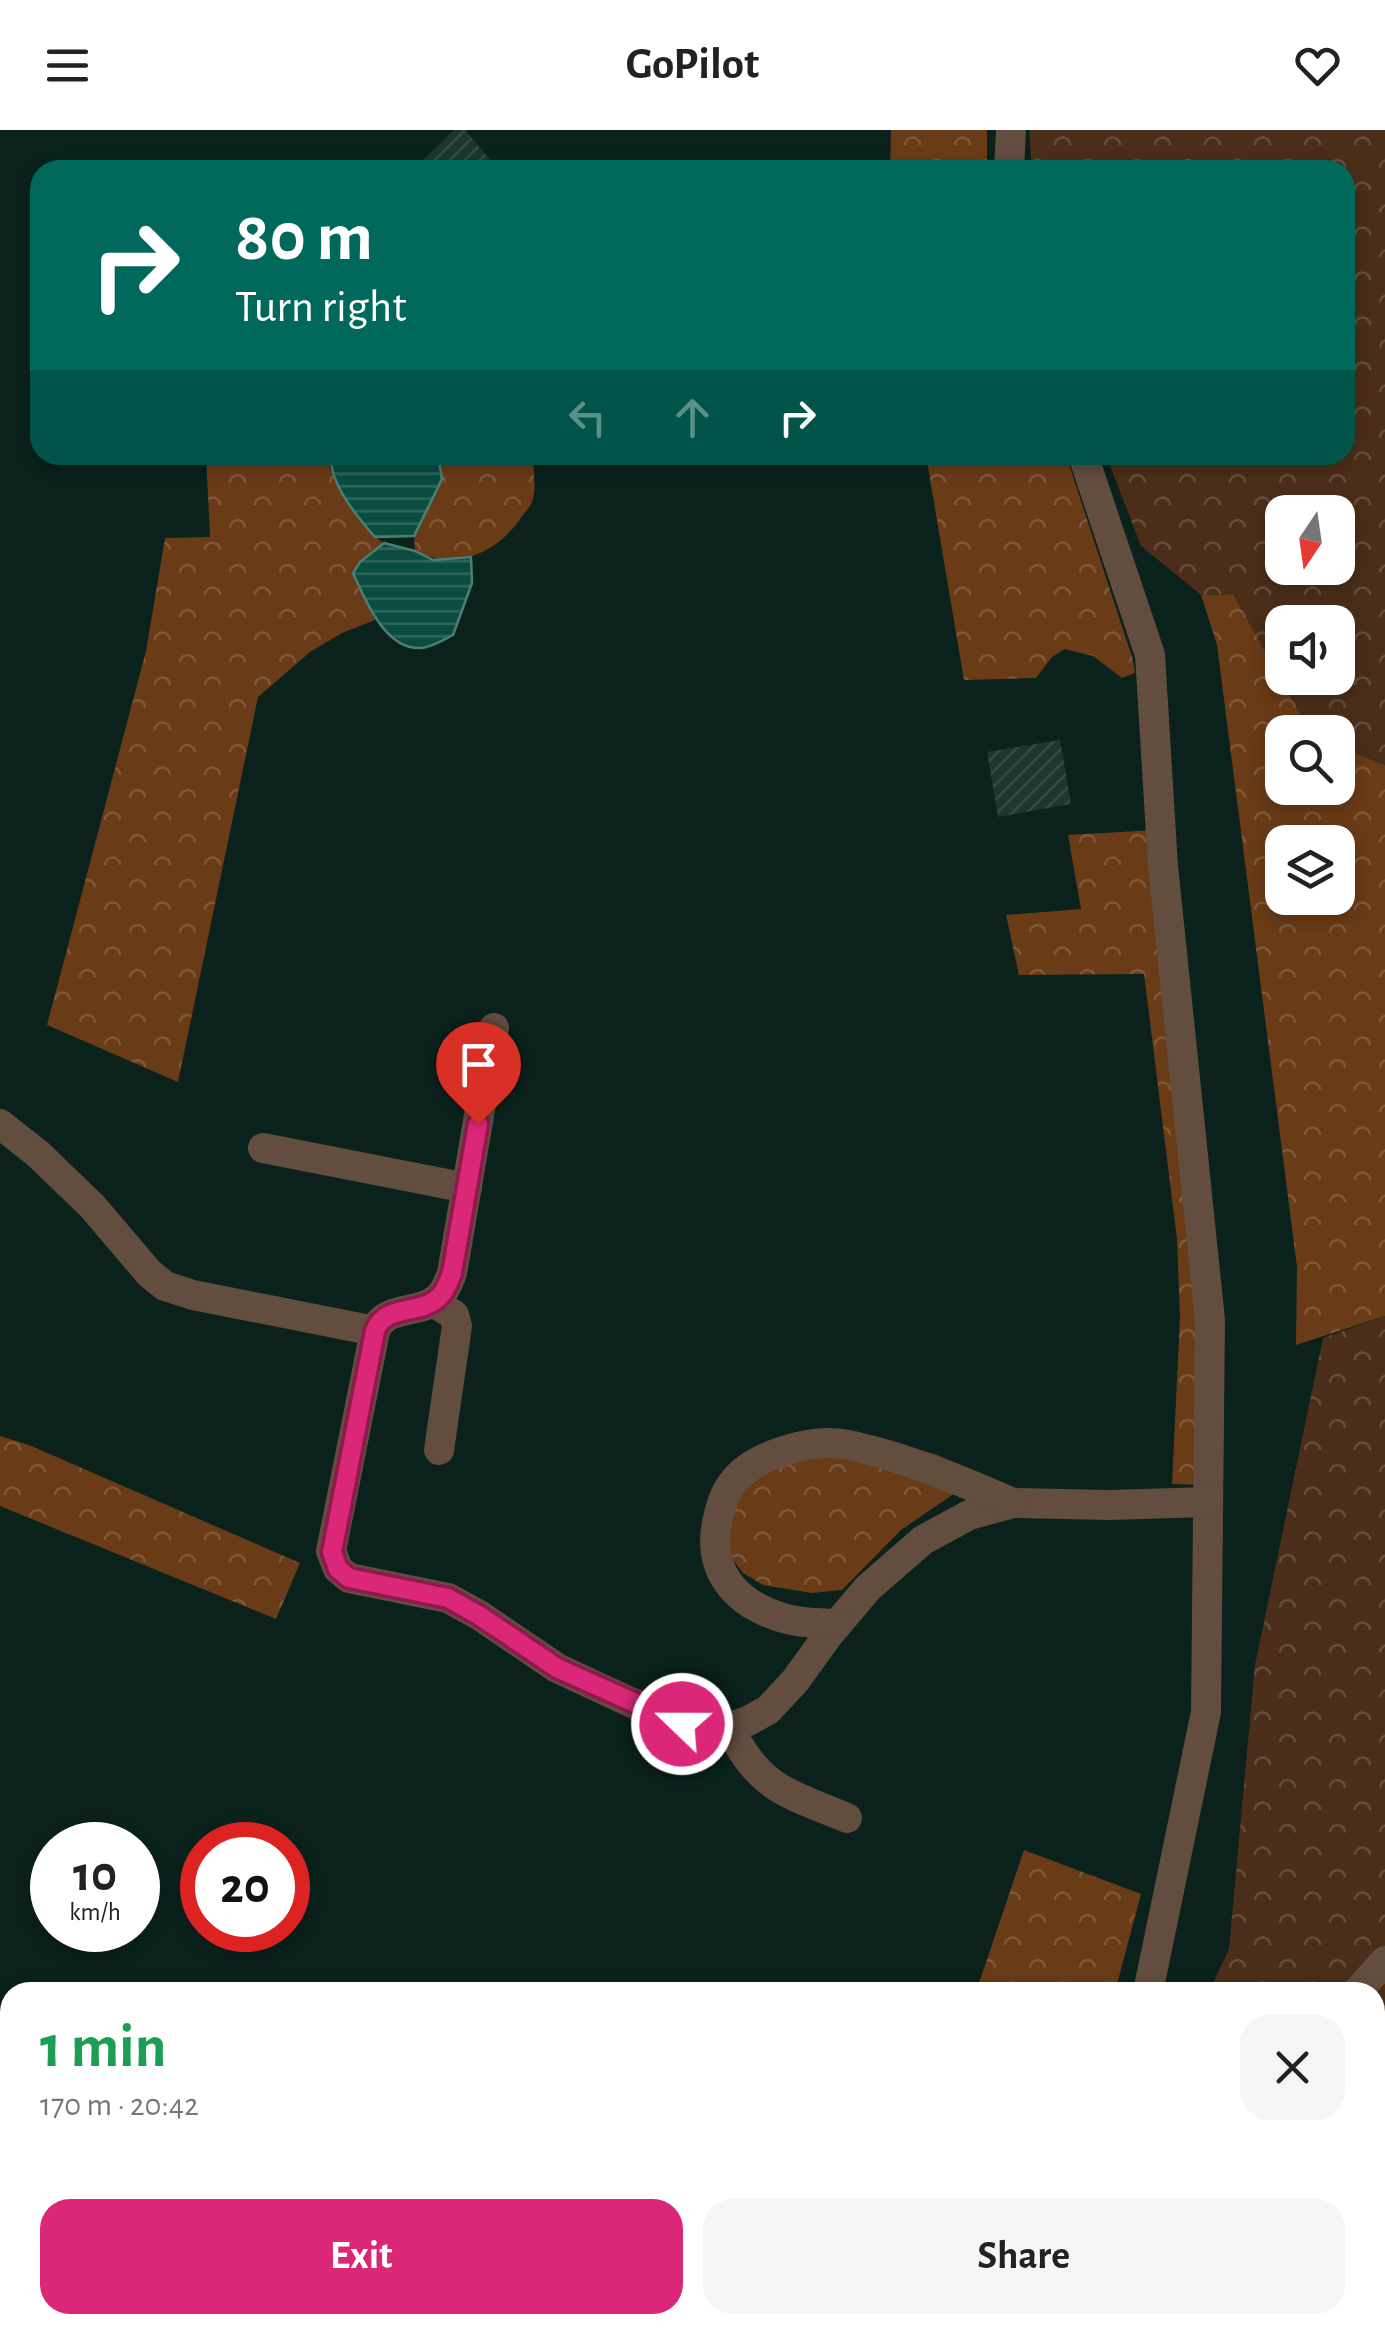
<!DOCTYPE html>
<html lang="en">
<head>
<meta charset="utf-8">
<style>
  :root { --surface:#fff; --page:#f6f6f6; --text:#222; --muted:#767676; --accent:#db2777 }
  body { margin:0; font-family:"Alegreya Sans",sans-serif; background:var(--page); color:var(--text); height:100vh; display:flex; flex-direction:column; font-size:38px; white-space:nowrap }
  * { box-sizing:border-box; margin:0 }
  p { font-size:32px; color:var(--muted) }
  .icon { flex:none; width:55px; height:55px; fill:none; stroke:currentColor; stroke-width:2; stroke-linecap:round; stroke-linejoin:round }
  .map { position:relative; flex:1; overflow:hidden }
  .panel { position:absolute; left:0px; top:1852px; width:1385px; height:352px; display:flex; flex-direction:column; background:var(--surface); border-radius:30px 30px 0 0; box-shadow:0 5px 15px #0003 }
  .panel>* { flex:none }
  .top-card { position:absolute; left:30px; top:30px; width:1325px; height:305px; border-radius:30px; box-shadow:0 5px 15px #0003; background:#00695c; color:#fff; overflow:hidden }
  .needle { width:65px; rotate:193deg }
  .controls { position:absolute; left:1265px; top:365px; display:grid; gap:20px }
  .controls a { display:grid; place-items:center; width:90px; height:90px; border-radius:20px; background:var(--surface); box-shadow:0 5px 15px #0003; font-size:50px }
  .speed { position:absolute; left:30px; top:1692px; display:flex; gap:20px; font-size:50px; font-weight:700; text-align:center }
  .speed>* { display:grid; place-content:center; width:130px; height:130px; border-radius:50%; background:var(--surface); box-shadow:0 5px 15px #0003; line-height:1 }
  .speed small { font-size:25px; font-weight:400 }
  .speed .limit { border:15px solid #d22; background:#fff; color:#111 }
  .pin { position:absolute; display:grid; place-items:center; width:85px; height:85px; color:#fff; margin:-102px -42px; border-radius:50% 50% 50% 0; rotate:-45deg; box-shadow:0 0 10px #0007 }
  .pin .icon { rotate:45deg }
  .me { position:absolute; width:110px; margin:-55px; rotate:292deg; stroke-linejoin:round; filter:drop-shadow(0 0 8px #0008) }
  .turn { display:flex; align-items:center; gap:35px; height:210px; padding:0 40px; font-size:45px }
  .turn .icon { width:130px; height:130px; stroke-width:2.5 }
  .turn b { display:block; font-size:70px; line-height:85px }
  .lanes { display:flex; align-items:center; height:95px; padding:0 40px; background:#0003; justify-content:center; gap:50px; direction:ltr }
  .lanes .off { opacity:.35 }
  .round { display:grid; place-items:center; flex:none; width:105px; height:105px; border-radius:30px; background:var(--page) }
  .head { display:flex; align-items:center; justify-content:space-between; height:170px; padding:0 40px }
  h1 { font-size:60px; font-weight:700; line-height:75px; color:#1e9e55 }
  .cta { display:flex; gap:20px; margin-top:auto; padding:20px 40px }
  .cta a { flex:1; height:115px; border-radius:30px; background:var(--accent); color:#fff; font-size:40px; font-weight:700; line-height:115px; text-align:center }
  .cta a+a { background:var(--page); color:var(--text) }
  header { display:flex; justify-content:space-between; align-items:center; height:130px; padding:0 40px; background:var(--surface); font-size:45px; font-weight:700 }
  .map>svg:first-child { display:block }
  .forest { fill:url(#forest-crowns); fill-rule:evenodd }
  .park { fill:url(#park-crowns); fill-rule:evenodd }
  .water { fill:url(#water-rules); stroke:#4c7e74; stroke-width:2.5 }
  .building { fill:url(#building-hatch) }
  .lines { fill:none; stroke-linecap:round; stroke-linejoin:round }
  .minor { stroke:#624d3f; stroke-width:30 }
  .route-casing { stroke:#8e194d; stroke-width:25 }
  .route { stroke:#db2777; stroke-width:18 }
</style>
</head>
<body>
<header><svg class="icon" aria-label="menu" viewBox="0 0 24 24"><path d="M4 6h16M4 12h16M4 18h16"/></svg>GoPilot<svg class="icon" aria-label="heart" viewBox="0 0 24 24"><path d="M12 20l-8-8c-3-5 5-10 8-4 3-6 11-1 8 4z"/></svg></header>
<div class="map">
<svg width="1385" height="2203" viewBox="0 0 1385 2203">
  <defs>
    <pattern id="forest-crowns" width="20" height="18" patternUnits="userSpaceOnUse" patternTransform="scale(2.5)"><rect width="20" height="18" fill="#693b17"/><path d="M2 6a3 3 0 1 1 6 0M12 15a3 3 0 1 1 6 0" fill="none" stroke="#7e5839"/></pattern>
    <pattern id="park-crowns" width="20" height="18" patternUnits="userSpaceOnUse" patternTransform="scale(2.5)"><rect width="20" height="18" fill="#4a2e19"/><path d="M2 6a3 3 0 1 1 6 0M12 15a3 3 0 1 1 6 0" fill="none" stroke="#644d3b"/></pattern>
    <pattern id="water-rules" width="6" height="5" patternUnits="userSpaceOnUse" patternTransform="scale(2.5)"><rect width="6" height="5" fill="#0b4c40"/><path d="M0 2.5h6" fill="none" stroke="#2e665c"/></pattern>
    <pattern id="building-hatch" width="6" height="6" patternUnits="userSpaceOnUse" patternTransform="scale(2.5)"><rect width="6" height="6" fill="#1e3530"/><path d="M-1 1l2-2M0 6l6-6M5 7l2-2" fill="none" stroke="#344944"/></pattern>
  </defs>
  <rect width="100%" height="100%" fill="#0a211c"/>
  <g class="forest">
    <polygon points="891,0 987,0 987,40 890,40"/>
    <polygon points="206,325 332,325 330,338 375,407 384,413 360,432 353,443 375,490 342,503 310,522 258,567 178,952 47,895 146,521 165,408 210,407"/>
    <path d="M438 325H533C533 339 537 360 532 372 530 377 526 381 523 385 499 422 457 442 415 421L414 406 442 349Z"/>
    <polygon points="926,325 1066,325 1133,530 1135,543 1122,548 1093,526 1065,519 1052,527 1036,548 964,550"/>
    <path d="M1233 464 1302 587 1319 602H1282V658H1338V616L1385 635V1186L1296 1215 1297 1137 1217 515 1201 465ZM1282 712H1338V768H1282Z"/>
    <polygon points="1155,700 1191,973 1204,1355 1172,1354 1180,1187 1177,1109 1144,844 1019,845 1006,785 1081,779 1068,705"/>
    <polygon points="855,1303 935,1324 983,1344 901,1400 842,1460 812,1463 763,1455 743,1443 734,1431 728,1418 731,1383 744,1340"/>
    <polygon points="0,1306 29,1315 300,1433 276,1489 0,1376"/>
    <polygon points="1024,1720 1141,1764 1115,1862 976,1862"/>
    <polygon points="840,2195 979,2195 975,2203 835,2203"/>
  </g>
  <g class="park">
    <path d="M1029 0H1385V635L1338 616V602H1319L1302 587 1233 464 1201 465 1141 416 1106 325H1345V40H1032ZM1282 382H1338V438H1282ZM1282 492H1338V548H1282Z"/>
    <polygon points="1385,1186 1385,2203 1043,2203 1046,2195 1375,2195 1375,1862 1209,1862 1229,1819 1255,1535 1323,1208"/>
  </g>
  <g class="water">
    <path d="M332 325H438L442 349 414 406 375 407C358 388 327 351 332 325Z"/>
    <path d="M384 413 415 421 433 430 471 427 472 453 453 505C443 510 432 517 422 518 385 521 365 469 353 443L360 432Z"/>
  </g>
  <g class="building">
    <polygon points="454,0 465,0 499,40 413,40"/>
    <polygon points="1060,610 1071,674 998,687 987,622"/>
  </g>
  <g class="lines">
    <g class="minor">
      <polyline points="1009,40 1011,0"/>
      <polyline points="1083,325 1150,525 1163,736 1210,1190 1206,1582 1148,1862"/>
      <path d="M494 898 452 1143C449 1151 446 1160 440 1166 422 1186 385 1173 375 1201L331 1421 338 1439 349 1448 448 1468 479 1485 557 1538 630 1572 682 1593 708 1598 729 1597 748 1591 768 1580 795 1551 829 1504 868 1458 923 1410 969 1385 1013 1373 1110 1375 1208 1372"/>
      <polyline points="0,994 38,1024 92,1076 149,1143 165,1156 193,1165 375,1201"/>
      <polyline points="263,1018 467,1058"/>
      <polyline points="433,1172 454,1185 457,1196 439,1320"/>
      <path d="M837 1494C817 1493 796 1493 777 1486 733 1471 708 1439 717 1393 720 1378 724 1363 734 1351 753 1327 802 1312 831 1313 848 1313 868 1320 884 1324 928 1337 971 1355 1013 1373"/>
      <path d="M729 1597C759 1659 787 1663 847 1688"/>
      <polyline points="1357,1862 1385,1831"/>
      <polyline points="1033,2203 1042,2195"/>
    </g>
  </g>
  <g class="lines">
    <defs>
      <path id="route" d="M478 994 452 1143C449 1151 446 1160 440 1166 422 1186 385 1173 375 1201L332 1422 338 1439 349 1448 448 1468 480 1486 557 1538 682 1594"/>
    </defs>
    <use href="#route" class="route-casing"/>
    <use href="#route" class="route"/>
  </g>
</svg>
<div class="controls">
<a><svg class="needle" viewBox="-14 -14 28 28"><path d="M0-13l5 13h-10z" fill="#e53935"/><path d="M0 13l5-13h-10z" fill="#767676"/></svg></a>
<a><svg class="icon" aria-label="sound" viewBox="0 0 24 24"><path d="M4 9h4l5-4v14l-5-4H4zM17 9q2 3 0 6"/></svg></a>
<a><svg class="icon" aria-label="search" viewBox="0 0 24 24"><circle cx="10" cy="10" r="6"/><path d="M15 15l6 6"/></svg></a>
<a><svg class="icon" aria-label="layers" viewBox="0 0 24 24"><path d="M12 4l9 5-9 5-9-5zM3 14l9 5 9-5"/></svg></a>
</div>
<div class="speed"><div>10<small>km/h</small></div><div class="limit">20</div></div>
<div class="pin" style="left:478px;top:994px;background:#d93025"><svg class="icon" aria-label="arrive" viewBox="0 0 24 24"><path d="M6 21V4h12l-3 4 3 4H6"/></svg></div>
<svg class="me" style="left:682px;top:1594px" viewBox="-20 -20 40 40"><circle r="17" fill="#db2777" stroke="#fff" stroke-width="3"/><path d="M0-11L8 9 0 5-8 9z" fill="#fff"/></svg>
<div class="top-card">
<div class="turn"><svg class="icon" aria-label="right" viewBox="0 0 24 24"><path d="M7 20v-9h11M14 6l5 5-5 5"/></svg><div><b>80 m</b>Turn right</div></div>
<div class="lanes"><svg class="icon off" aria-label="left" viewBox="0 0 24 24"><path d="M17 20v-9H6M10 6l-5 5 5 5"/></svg><svg class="icon off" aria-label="ahead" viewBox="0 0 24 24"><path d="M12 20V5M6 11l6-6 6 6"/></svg><svg class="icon" aria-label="right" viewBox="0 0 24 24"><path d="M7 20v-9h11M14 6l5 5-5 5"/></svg></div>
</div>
<section class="panel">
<div class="head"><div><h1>1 min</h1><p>170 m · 20:42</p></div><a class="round"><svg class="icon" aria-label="close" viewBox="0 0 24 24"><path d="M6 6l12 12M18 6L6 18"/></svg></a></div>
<div class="cta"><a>Exit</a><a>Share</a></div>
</section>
</div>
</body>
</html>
